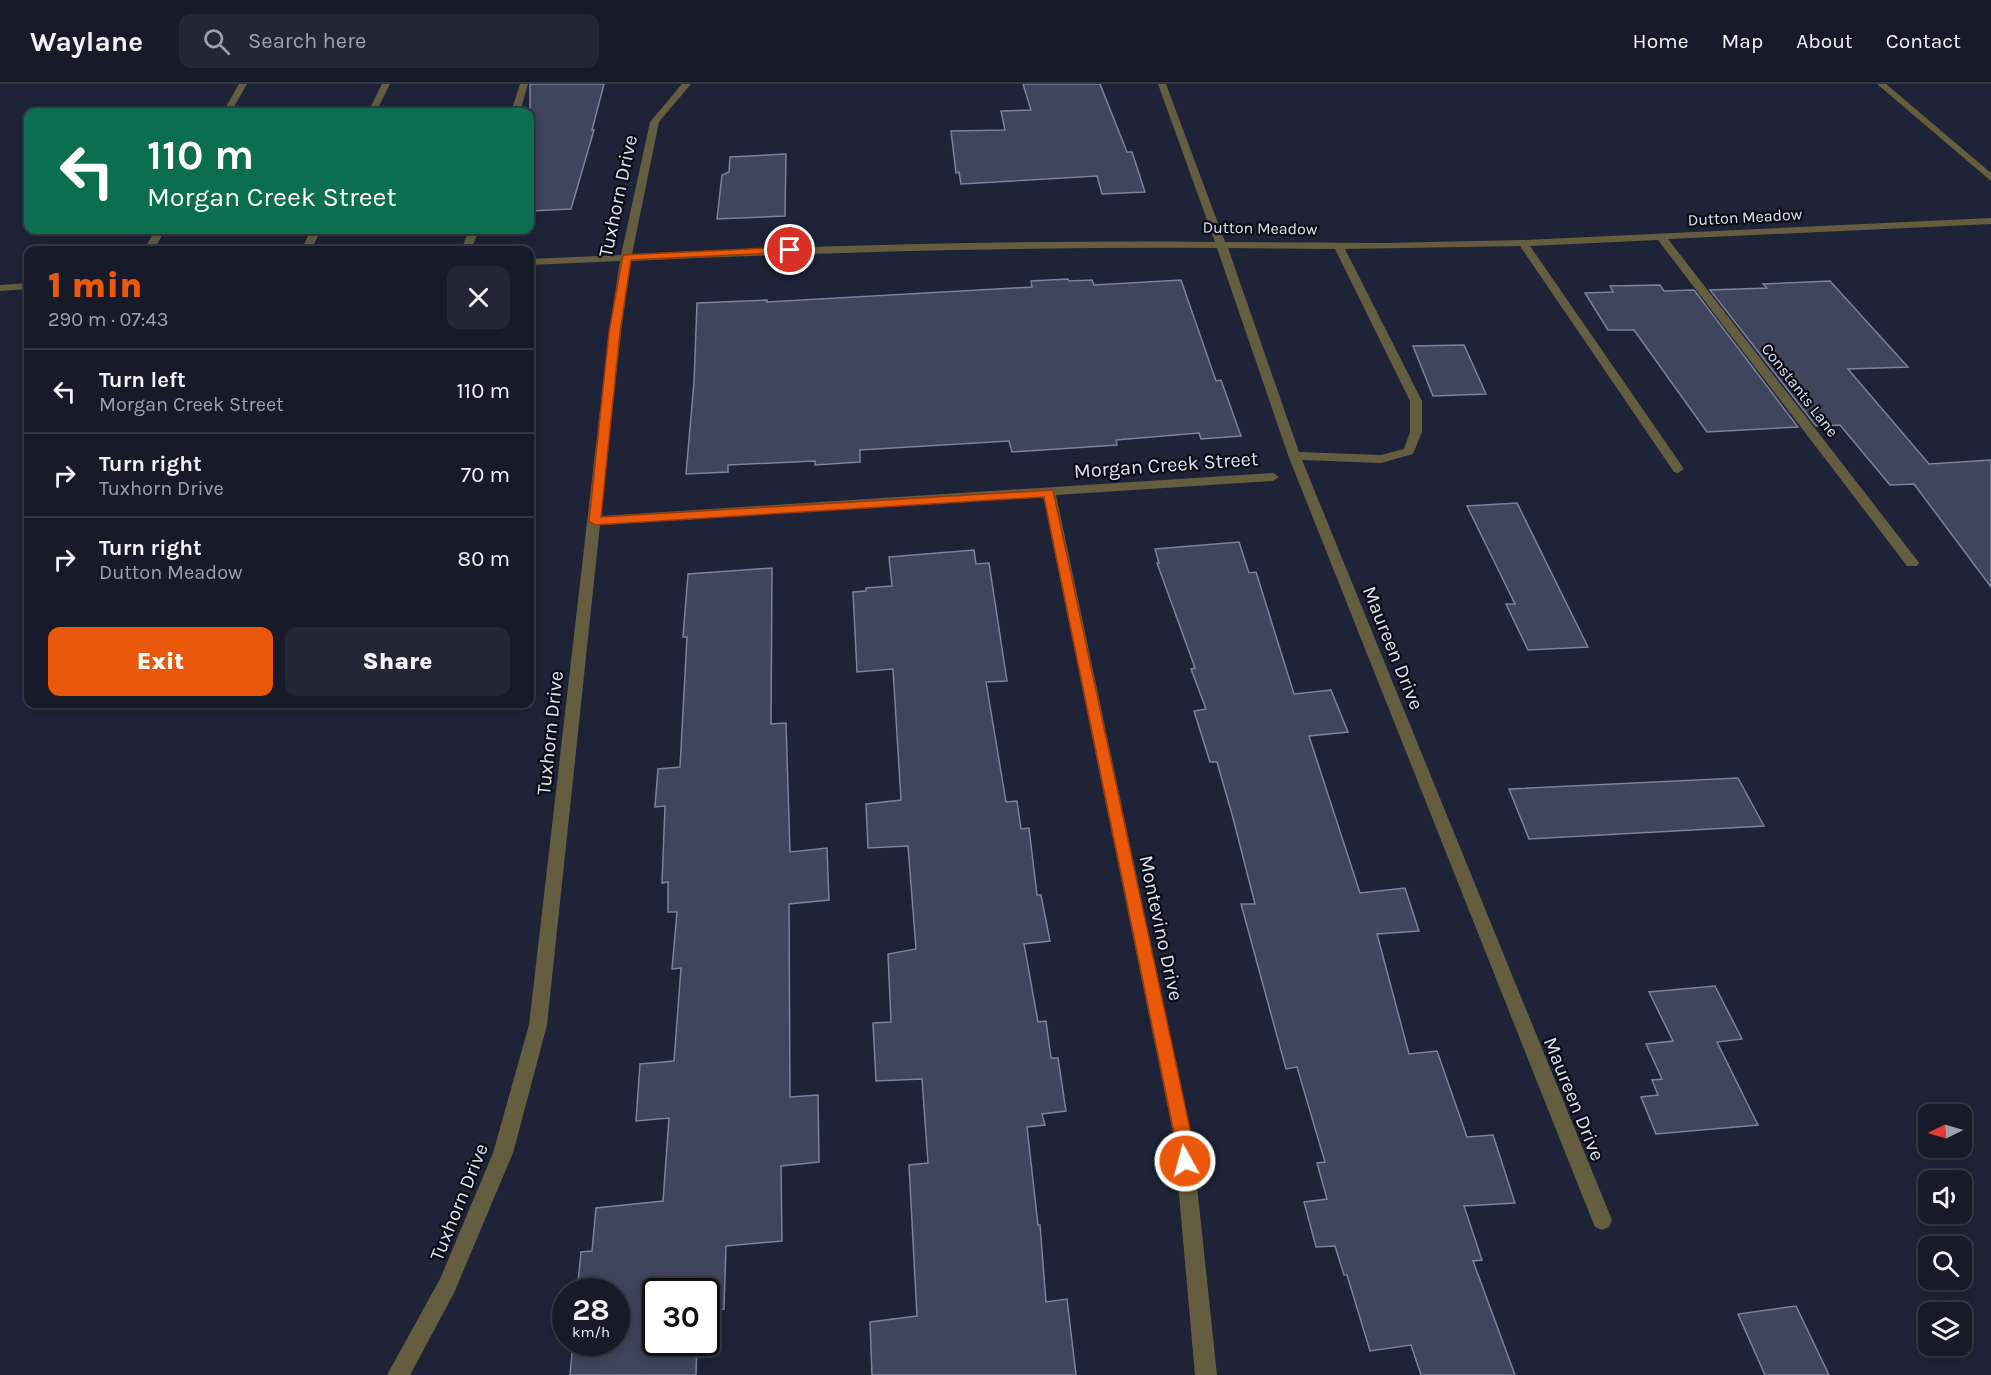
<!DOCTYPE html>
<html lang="en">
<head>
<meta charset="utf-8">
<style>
  :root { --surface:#161a29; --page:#232735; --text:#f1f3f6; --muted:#9ea1a8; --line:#353846; --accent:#ea580c }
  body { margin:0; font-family:Karla,sans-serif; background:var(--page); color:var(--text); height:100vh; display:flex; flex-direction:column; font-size:22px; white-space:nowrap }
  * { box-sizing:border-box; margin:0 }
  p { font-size:20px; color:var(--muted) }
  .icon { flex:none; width:33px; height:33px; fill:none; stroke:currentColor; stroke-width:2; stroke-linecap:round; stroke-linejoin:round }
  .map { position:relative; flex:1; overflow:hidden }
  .panel { position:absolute; left:24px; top:162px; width:510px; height:462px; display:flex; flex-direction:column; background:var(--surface); border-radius:12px; box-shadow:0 3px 15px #0003,0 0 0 2px var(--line) }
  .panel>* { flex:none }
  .guide { position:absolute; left:24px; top:24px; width:510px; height:126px; border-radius:12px; box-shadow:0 3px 15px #0003,0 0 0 2px var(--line); background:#0b6e4f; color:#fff; overflow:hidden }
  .needle { width:39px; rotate:265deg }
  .controls { position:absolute; left:1918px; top:1020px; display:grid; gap:12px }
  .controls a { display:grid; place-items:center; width:54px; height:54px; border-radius:12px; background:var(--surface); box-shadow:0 3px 15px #0003,0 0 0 2px var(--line); font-size:30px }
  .speed { position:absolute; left:552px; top:1194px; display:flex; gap:12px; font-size:30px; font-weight:700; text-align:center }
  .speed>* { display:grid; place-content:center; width:78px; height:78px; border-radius:50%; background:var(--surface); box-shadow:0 3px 15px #0003,0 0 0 2px var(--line); line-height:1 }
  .speed small { font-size:15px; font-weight:400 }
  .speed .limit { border:3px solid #111; border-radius:9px; background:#fff; color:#111 }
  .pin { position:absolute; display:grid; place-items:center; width:51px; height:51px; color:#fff; margin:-26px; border:3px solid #fff; border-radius:50%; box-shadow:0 2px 6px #0007 }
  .me { position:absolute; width:66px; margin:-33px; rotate:353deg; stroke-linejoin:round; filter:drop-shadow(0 0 4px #0008) }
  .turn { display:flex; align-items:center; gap:21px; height:126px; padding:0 24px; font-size:27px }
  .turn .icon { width:78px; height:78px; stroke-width:2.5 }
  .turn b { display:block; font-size:42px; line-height:51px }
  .round { display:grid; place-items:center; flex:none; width:63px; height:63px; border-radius:12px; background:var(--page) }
  .overview { display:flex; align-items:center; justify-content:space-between; height:102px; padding:0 24px }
  h1 { font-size:36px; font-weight:800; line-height:45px; color:var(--accent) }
  .button { display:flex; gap:12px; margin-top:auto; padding:12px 24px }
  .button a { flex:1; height:69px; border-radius:12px; background:var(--accent); color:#fff; font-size:24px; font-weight:800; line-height:69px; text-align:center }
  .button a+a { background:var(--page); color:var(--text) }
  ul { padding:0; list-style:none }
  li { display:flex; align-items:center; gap:18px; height:84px; padding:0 24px; border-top:2px solid var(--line) }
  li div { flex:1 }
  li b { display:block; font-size:22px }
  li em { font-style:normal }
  header { display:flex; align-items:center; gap:36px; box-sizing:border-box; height:84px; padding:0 30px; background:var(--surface); border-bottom:2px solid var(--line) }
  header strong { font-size:28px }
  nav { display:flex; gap:33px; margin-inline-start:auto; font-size:21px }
  .search { width:420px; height:54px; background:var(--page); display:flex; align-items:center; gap:15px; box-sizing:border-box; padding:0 21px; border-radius:12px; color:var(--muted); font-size:22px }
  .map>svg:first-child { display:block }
  .building { fill:#3f455c; stroke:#7b829b; stroke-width:1.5 }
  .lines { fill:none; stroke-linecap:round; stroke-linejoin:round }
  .minor { fill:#655d40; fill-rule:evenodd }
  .route { fill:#ea580c; stroke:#983908; stroke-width:1.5 }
  .labels { text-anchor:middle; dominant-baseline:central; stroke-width:4.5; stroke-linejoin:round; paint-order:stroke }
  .far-street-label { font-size:16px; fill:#dee2f0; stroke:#0b0d16 }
  .street-label { font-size:20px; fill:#dee2f0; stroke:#0b0d16 }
</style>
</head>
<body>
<header>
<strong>Waylane</strong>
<div class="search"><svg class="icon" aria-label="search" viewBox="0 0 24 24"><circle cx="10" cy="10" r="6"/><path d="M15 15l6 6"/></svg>Search here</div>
<nav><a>Home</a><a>Map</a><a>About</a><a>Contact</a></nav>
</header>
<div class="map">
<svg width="1991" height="1291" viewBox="0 0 1991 1291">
  <rect width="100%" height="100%" fill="#1e2337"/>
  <g class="building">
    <polygon points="530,0 604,0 592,46 594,46 571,125 530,127"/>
    <polygon points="1023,0 1100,0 1127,68 1132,68 1145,108 1102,110 1097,92 961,100 959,88 956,89 951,47 1005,46 1001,27 1031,26"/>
    <polygon points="786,70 785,132 717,135 722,91 729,88 730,73"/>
    <polygon points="1068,195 1069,197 1092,196 1094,201 1181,196 1216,297 1221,296 1241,352 1201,355 1199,349 1116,356 1117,361 1012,368 1009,357 860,366 860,378 815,381 815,377 728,381 728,388 686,390 694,298 697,219 767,216 767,218 1032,203 1031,197"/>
    <polygon points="1830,197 1908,283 1848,285 1929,380 1991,376 1991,503 1914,400 1890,401 1840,341 1816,342 1710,206 1767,204 1763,200"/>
    <polygon points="1660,201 1664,207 1694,206 1798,343 1707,348 1634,246 1608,246 1585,209 1613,208 1610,202"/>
    <polygon points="1464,261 1486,310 1433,312 1413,262"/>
    <polygon points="1517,419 1588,563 1528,566 1506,520 1515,520 1467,422"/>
    <polygon points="1239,458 1249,489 1256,488 1294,610 1331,606 1348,648 1309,652 1360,809 1405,804 1419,847 1377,850 1409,970 1437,967 1467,1053 1493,1051 1515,1119 1464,1122 1482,1176 1473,1177 1515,1291 1421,1291 1411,1261 1370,1267 1347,1191 1344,1191 1335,1162 1316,1163 1304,1118 1327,1115 1317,1079 1325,1078 1297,983 1286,985 1241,820 1255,820 1233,734 1217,678 1210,678 1194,627 1206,625 1191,585 1195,584 1157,479 1159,479 1155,465"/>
    <polygon points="974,466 976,480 989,479 1007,597 986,598 1006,718 1017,717 1021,745 1029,744 1037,811 1041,811 1050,857 1024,860 1038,938 1046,937 1051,974 1058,974 1066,1027 1042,1030 1045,1041 1027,1043 1038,1141 1040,1141 1046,1218 1067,1215 1076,1291 872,1291 870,1238 917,1232 909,1081 928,1079 922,995 876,997 873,939 891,938 888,870 916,865 908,762 868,764 866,720 901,716 893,585 857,588 853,508 866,507 866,504 892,502 889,473"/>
    <polygon points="772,484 771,640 786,639 790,768 827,764 829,816 789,820 790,1013 818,1011 819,1078 781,1082 782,1157 726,1162 724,1225 706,1227 706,1208 656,1208 656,1258 697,1258 696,1291 570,1291 573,1258 616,1258 616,1208 577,1208 581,1168 592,1167 596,1124 663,1117 669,1034 636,1037 640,980 674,977 681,884 672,885 677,828 668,828 668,798 662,799 665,722 655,723 658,685 680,683 687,553 683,553 688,490"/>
    <polygon points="1738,694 1764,742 1529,755 1509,705"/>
    <polygon points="1715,902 1742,955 1717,958 1758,1041 1656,1050 1641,1013 1658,1011 1652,996 1662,995 1646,960 1673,957 1649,908"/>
    <polygon points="1796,1222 1829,1291 1765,1291 1738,1230"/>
  </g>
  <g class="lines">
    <g class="minor">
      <polygon points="239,0 247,0 231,28 223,28"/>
      <polygon points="382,0 390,0 376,28 368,28"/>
      <polygon points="520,0 528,0 520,28 511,28"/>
      <path d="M682 0H691L659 38 632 170C826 161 1021 156 1215 158L1158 0H1166L1225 158 1385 159 1523 156 1991 134V140L1668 155 1917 476 1919 479 1917 482H1907L1658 156 1530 162 1682 382 1684 385 1678 389 1674 388 1520 162 1345 165 1422 317V348L1413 370 1381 379 1302 376 1612 1136 1609 1143 1602 1146 1595 1143 1592 1136 1288 371 1217 164C1022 163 826 168 631 177L621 248 601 432 1273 389 1279 393 1273 397 1056 411 1192 1054 1217 1291H1195L1174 1054 1043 412 600 441 547 941 513 1069 454 1209 410 1291H387L440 1195 493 1069 529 941 609 248 620 177 530 181V175L621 171 650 38ZM1228 164 1335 165 1410 317V348L1404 365 1381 371 1299 368Z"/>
      <polygon points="1877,0 1886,0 1991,89 1991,97"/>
      <polygon points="155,146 165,146 154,166 144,166"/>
      <polygon points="311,146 321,146 311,166 301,166"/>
      <polygon points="469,146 479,146 471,166 461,166"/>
      <polygon points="28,199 28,205 0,207 0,201"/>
    </g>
  </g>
  <polygon class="route" points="790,163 794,164 794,168 631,176 620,248 601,433 1053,406 1192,1054 1194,1077 1192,1083 1185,1086 1179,1083 1175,1054 1044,413 595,441 589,437 609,248 623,171"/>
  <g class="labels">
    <g class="far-street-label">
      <text transform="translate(1745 133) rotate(-3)">Dutton Meadow</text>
      <text transform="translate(1260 144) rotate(1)">Dutton Meadow</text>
      <text transform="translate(1800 306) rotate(52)">Constants Lane</text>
    </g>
    <g class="street-label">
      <text transform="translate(618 112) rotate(-78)">Tuxhorn Drive</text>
      <text transform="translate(1166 381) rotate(-4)">Morgan Creek Street</text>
      <text transform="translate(1393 564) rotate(68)">Maureen Drive</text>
      <text transform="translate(550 649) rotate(-84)">Tuxhorn Drive</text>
      <text transform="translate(1161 844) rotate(78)">Montevino Drive</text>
      <text transform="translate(1574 1015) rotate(68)">Maureen Drive</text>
      <text transform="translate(459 1118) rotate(-68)">Tuxhorn Drive</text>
    </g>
  </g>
</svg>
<div class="controls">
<a><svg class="needle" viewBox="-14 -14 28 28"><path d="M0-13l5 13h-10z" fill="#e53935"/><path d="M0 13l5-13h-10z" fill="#9ea1a8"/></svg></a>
<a><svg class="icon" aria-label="sound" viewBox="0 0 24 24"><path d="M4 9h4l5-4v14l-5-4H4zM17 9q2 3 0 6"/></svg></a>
<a><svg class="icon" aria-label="search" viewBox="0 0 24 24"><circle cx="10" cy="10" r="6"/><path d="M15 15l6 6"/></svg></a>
<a><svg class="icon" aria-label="layers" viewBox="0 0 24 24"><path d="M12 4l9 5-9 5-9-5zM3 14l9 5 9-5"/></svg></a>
</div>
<div class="speed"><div>28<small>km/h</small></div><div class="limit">30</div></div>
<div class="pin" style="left:790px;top:166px;background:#d93025"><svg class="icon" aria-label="arrive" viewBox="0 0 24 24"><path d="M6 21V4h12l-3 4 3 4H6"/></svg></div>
<svg class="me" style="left:1185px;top:1077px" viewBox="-20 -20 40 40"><circle r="17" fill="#ea580c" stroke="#fff" stroke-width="3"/><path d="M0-11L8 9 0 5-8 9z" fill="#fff"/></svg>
<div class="guide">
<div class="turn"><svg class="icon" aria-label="left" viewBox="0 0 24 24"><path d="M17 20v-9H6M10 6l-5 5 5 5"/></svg><div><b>110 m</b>Morgan Creek Street</div></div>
</div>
<section class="panel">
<div class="overview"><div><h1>1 min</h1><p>290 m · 07:43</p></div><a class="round"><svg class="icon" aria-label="close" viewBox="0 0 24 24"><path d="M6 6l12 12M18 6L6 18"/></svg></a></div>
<ul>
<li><svg class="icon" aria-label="left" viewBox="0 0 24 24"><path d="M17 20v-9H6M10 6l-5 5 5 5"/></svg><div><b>Turn left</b><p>Morgan Creek Street</p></div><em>110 m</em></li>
<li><svg class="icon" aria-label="right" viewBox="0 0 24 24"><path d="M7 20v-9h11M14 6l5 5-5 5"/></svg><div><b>Turn right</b><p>Tuxhorn Drive</p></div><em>70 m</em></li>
<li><svg class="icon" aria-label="right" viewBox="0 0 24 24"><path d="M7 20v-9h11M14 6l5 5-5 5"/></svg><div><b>Turn right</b><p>Dutton Meadow</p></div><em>80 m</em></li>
</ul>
<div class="button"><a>Exit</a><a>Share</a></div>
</section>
</div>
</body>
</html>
